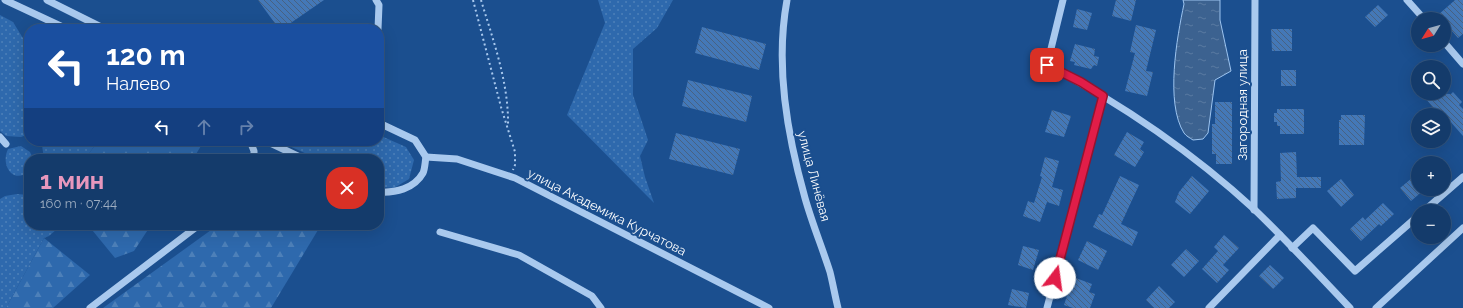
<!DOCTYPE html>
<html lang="ru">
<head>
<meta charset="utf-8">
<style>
  :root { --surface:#143b6b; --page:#214673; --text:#f1f3f6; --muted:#9dadc1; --line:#33557e; --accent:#e797bd }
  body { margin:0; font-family:Raleway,sans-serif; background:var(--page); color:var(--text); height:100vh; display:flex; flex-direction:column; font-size:15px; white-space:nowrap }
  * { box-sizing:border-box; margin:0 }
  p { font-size:13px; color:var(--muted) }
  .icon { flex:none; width:22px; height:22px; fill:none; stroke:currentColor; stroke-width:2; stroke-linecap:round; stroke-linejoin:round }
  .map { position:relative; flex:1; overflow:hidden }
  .details { position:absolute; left:24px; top:154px; width:360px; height:76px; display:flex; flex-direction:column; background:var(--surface); border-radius:16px; box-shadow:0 4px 16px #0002,0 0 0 1px var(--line) }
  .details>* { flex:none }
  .top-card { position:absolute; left:24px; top:24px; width:360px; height:122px; border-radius:16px; box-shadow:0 4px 16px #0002,0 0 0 1px var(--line); background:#1a4fa0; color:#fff; overflow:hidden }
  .needle { width:26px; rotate:233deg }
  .buttons { position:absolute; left:1411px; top:12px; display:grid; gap:8px }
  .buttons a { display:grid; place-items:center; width:40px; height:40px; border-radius:50%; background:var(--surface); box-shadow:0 4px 16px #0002,0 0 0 1px var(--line); font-size:20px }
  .pin { position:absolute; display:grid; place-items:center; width:34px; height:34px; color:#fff; margin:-17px; border-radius:8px; box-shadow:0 2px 6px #0006 }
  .me { position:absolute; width:44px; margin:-22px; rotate:15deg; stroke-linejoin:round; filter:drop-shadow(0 0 3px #0008) }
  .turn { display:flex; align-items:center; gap:14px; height:84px; padding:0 16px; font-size:18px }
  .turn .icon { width:52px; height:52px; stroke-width:2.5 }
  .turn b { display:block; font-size:28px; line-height:34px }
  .lanes { display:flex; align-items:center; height:38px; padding:0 16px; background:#0003; justify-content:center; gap:20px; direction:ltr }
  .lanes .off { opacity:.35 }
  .round { display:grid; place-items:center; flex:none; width:42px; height:42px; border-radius:16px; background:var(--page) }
  .head { display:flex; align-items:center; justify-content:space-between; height:68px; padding:0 16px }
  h1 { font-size:24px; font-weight:700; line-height:30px; color:var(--accent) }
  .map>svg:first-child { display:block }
  .grass { fill:url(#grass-dots) }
  .forest { fill:url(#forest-firs) }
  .water { fill:url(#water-ripples); stroke:#9cc4f0 }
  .building { fill:url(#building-back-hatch) }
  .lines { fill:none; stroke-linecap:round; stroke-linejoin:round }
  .path { stroke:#a9c9ee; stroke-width:2; stroke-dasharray:2 3; stroke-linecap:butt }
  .minor { stroke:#a9c9ee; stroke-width:7 }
  .route-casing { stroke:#92132f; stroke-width:10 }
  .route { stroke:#e11d48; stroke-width:7 }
  .labels { text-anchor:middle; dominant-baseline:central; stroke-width:4; stroke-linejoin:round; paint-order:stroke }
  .street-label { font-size:13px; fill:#fff; stroke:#1b4f8f }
</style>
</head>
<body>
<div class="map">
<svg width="1463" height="308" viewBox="0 0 1463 308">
  <defs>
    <pattern id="grass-dots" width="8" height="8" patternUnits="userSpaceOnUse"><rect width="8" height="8" fill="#2e69ad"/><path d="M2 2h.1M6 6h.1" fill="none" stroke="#4d80b9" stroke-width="1.8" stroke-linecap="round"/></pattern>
    <pattern id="forest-firs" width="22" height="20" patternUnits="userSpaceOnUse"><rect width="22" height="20" fill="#2e69ad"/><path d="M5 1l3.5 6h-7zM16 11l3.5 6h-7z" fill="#4d80b9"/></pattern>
    <pattern id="water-ripples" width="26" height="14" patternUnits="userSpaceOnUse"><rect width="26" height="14" fill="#3c6290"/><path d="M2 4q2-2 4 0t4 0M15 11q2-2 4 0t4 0" fill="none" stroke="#597aa1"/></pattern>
    <pattern id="building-back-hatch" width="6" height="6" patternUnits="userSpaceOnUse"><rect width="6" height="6" fill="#4478b7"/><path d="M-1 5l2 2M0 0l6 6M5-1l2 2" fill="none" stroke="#486282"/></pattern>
  </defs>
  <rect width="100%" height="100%" fill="#1b4f8f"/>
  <g class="grass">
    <polygon points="598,0 673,0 657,28 633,49 633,95 648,140 640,156 645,177 654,203 567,115 605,23"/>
    <polygon points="0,15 13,22 29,48 29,134 21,137 6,136 0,131"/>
    <polygon points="379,135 406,147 414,160 409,179 394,188 379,187 379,159 318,159 278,141 379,141"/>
    <polygon points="45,141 98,141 85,159 44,159 42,145"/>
    <path d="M21 146 30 152 33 159H29V171C14 185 0 166 8 149Z"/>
    <polygon points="17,194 29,195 29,225 55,225 57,229 49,236 44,238 6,308 0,308 0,199 5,196"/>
  </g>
  <g class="forest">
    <polygon points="98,141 204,141 193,159 85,159"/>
    <polygon points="88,225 151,225 134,251 115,258"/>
    <polygon points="218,225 321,225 271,308 103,308"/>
    <polygon points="44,238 90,275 53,308 6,308"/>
  </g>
  <path class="water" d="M1183 0H1220V20L1231 71 1215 80 1208 133 1203 139 1193 140C1190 138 1186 136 1184 133 1165 103 1177 37 1184 4Z"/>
  <g class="building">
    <polygon points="258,0 324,0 282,29 279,29"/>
    <polygon points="1116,0 1136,0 1131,21 1112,16"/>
    <polygon points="1455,0 1463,0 1463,34 1458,38 1444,22 1444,19 1441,19 1438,15"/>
    <polygon points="1378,5 1388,15 1375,27 1365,17"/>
    <polygon points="1077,9 1092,13 1087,30 1073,27"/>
    <polygon points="1136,25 1156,30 1146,71 1153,72 1147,96 1125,91 1135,53 1130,52"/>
    <polygon points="702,27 766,44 759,70 695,53"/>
    <polygon points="1271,29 1292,29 1292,51 1272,51"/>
    <polygon points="1075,44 1095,49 1094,56 1099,57 1097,66 1094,65 1091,69 1074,65 1075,62 1070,61"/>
    <rect x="1281" y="70" width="15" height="16"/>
    <polygon points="688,80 752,96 746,122 682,106"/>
    <polygon points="1453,92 1462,102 1459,105 1463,109 1463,136 1449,120 1444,124 1444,115 1439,115 1421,93 1451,94"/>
    <polygon points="1215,102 1232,102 1232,164 1216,164 1216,154 1212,154 1212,124 1215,124"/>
    <polygon points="1277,109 1304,109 1304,134 1280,134 1280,126 1277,126 1277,122 1274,122 1274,113 1277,113"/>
    <polygon points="1052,110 1071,116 1064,137 1045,132"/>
    <polygon points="1341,115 1365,115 1364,145 1339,145 1339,120 1341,120"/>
    <polygon points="1127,132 1144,142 1140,149 1144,152 1135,167 1114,155"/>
    <polygon points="676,133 740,149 733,175 669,159"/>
    <polygon points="1296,152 1297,177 1321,177 1321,188 1296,188 1296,198 1277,199 1276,182 1281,181 1280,153"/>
    <polygon points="1045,157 1059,161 1052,187 1063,190 1059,206 1047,202 1040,222 1023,216 1028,201 1034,203 1042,177 1040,176"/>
    <polygon points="1418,173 1418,189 1425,189 1411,201 1400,188"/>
    <polygon points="1120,176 1139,185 1121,224 1138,232 1132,246 1093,227 1099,214 1102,215"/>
    <polygon points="1192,176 1209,191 1190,214 1175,202 1179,192"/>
    <polygon points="1341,179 1354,195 1341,207 1327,191"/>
    <polygon points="1383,203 1394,214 1381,226 1379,224 1361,241 1350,229 1363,217 1365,220"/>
    <polygon points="1224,235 1239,248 1223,265 1229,270 1217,283 1202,269 1218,251 1214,247"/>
    <polygon points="1087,241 1107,251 1098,270 1078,260"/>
    <polygon points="1023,246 1039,250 1033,270 1018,265"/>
    <polygon points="1186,249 1199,261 1184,277 1171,265"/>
    <polygon points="1270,265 1284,278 1273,289 1259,276"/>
    <polygon points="1073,277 1092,284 1089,292 1095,294 1090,308 1073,308 1064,305"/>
    <polygon points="1159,286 1175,302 1169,308 1154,308 1146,300"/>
    <polygon points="1012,289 1029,293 1026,308 1008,305"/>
  </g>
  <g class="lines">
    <g class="path">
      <polyline points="473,0 501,107 515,152 515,165 513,170"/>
      <path d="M481 0C493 40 509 83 508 126"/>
    </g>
    <g class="minor">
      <polyline points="5,0 67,29"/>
      <polyline points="47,0 105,29"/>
      <polyline points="376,0 379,5 378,29"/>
      <path d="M787 0C775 65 787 134 805 198 812 223 822 247 830 272 833 284 835 296 838 308"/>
      <path d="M1063 0 1047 65C1122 104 1193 153 1255 210 1288 242 1319 275 1350 308"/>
      <polyline points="1407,0 1424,19"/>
      <polyline points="1444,42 1463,64"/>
      <path d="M379 123 415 140 426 157C425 162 425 169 423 173 414 189 395 193 379 192"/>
      <polyline points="0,137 6,144"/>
      <polyline points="250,141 254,151 254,159"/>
      <polyline points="266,141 304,159"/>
      <polyline points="426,157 457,159 515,178 769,308"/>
      <polyline points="1254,210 1255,0"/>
      <polyline points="1424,211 1463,177"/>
      <polyline points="440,232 519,255 592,296 601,308"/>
      <polyline points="1292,248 1313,228 1355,271 1418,216"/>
      <polyline points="90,308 199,225"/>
      <polyline points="1047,308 1103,97"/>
      <polyline points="1209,308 1280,235"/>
      <polyline points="1376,308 1463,228"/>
    </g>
  </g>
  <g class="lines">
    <defs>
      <polyline id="route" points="1047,65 1081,82 1103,96 1055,278"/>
    </defs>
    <use href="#route" class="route-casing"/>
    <use href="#route" class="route"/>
  </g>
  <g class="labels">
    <g class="street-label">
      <text transform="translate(1242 105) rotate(-90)">Загородная улица</text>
      <text transform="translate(814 176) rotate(75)">улица Линёвая</text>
      <text transform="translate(607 212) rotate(27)">улица Академика Курчатова</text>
    </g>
  </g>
</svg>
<div class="buttons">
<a><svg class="needle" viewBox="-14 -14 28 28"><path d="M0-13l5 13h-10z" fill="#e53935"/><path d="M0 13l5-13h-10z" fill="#9dadc1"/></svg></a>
<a><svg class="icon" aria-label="search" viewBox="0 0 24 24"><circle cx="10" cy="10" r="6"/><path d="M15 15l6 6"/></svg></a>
<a><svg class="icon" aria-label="layers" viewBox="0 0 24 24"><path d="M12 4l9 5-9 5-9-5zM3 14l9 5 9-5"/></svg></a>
<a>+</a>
<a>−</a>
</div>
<div class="pin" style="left:1047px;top:65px;background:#d93025"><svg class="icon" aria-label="arrive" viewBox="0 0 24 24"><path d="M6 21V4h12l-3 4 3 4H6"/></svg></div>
<svg class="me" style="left:1055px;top:278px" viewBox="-20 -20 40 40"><circle r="19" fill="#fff"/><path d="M0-13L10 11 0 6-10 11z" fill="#e11d48"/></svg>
<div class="top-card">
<div class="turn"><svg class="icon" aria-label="left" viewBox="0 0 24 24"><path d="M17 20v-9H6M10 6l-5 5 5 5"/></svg><div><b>120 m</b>Налево</div></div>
<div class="lanes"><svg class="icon" aria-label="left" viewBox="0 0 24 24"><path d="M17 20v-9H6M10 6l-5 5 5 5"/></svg><svg class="icon off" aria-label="ahead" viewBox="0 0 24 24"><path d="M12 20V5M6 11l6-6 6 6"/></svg><svg class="icon off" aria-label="right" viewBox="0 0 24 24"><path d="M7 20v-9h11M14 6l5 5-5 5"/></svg></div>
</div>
<section class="details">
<div class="head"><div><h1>1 мин</h1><p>160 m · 07:44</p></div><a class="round" style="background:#d93025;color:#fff"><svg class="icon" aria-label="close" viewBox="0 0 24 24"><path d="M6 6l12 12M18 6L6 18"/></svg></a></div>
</section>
</div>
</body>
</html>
